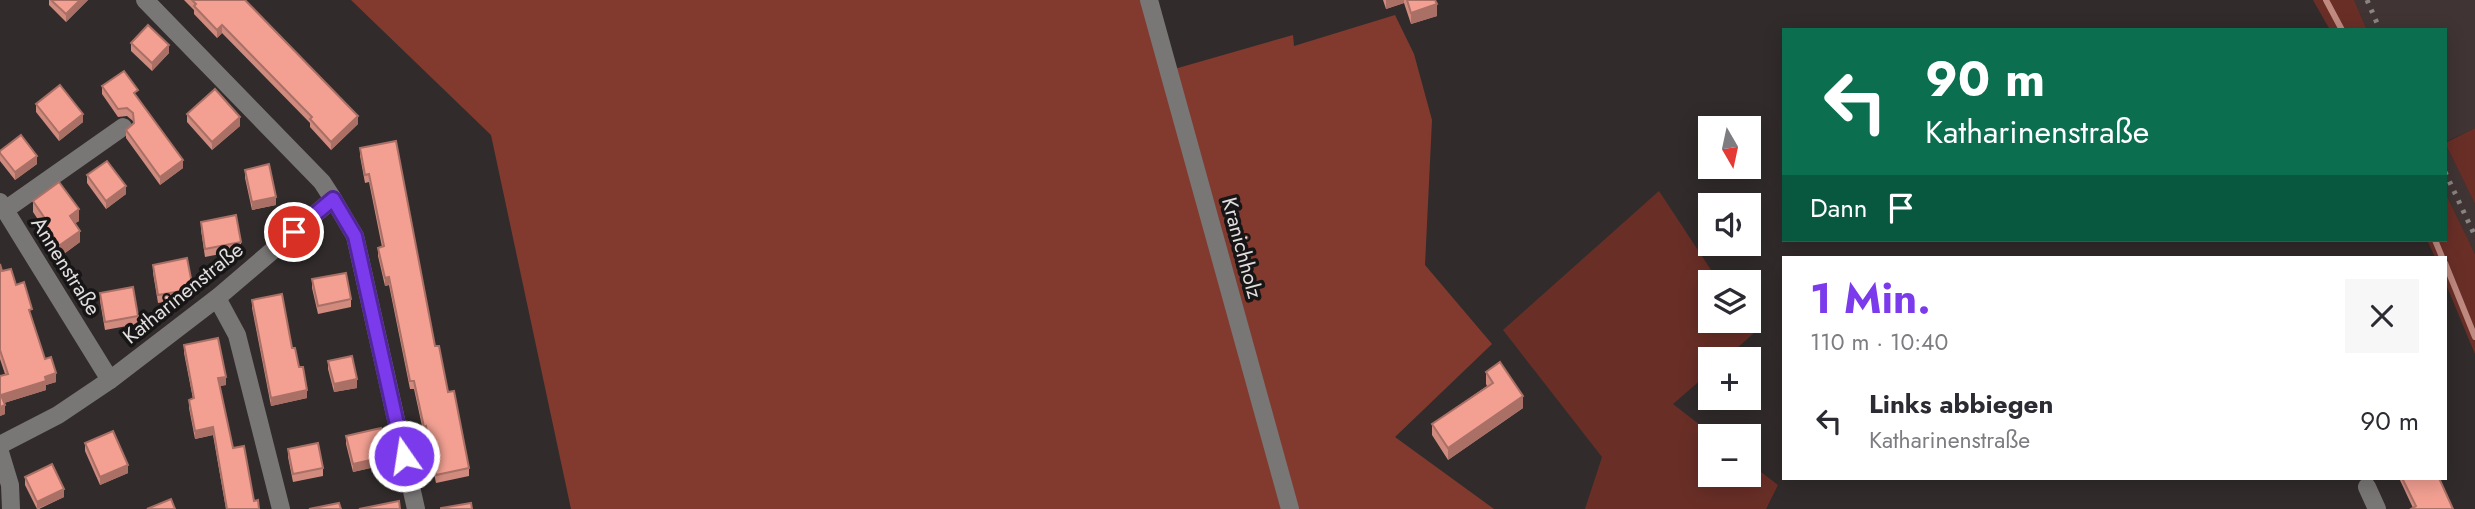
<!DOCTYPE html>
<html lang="de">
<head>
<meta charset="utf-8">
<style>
  :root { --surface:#fff; --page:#f7f7f7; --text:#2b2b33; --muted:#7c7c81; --accent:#7c3aed }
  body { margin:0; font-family:Jost,sans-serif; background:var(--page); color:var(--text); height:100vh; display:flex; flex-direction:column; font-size:26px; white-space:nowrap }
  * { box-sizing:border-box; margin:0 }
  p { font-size:23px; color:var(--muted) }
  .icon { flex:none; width:38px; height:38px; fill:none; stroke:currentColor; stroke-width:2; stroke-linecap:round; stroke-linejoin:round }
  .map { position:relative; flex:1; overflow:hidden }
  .drawer { position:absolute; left:1782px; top:256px; width:665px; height:224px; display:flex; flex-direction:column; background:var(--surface); border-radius:0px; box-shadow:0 4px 18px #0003 }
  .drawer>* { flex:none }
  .top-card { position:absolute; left:1782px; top:28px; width:665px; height:214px; border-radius:0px; box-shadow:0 4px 18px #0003; background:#0b6e4f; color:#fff; overflow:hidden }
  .needle { width:46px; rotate:171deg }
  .tools { position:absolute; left:1698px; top:116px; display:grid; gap:14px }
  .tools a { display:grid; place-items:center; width:63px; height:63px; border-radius:0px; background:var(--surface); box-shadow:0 4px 18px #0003; font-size:35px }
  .pin { position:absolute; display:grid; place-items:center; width:60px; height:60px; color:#fff; margin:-30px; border:4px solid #fff; border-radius:50%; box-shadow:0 2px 7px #0007 }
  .me { position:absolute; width:77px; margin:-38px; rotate:347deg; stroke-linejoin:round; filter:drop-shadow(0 0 5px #0008) }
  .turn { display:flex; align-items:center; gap:24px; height:147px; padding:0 28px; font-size:32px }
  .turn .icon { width:91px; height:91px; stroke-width:2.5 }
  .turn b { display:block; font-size:49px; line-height:60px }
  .then { display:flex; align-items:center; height:66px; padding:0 28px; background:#0003; gap:14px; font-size:26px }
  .round { display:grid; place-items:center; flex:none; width:74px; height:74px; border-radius:0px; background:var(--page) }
  .summary { display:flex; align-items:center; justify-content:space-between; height:119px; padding:0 28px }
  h1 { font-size:42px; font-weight:700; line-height:52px; color:var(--accent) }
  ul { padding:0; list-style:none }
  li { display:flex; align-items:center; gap:21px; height:91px; padding:0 28px }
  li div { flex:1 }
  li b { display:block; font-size:26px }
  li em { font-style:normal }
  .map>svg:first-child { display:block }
  .built { fill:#403534 }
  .green { fill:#692f27 }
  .forest { fill:#823a2f }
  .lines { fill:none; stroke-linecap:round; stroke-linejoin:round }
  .stream { stroke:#c08a81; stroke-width:6 }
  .minor { stroke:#797676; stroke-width:18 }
  .rail { stroke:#898584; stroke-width:5; stroke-dasharray:3.5 7; stroke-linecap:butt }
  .wall { fill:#d18a7e }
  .shaded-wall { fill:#aa7066 }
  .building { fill:#f3a092; stroke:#aa7066; stroke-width:2 }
  .route-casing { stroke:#51269a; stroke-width:18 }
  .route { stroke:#7c3aed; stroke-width:12 }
  .labels { text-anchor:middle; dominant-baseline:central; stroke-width:7; stroke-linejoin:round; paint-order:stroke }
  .street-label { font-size:21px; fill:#e2dfdf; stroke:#171515 }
</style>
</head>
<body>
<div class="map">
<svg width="2475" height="509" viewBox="0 0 2475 509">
  <rect width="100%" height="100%" fill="#312c2b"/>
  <g class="built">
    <polygon points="2354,0 2475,0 2475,128 2445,142 2445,30 2367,30"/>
    <polygon points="2445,143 2475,204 2475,254 2445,192"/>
  </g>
  <g class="green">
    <polygon points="2313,0 2354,0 2367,30 2330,30"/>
    <polygon points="2475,128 2475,204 2445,143"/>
    <polygon points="1659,191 1719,282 1710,282 1710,320 1745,320 1754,333 1725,359 1710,359 1710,372 1673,404 1714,436 1710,436 1710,474 1748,474 1748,462 1778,485 1766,509 1585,509 1602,457 1503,330"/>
    <polygon points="2445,192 2475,254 2475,354 2445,282 2445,257 2435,257 2427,240 2445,240"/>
  </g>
  <polygon class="forest" points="351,0 1143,0 1164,72 1293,35 1294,46 1395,15 1414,54 1432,120 1425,265 1492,344 1395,437 1494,509 571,509 491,135"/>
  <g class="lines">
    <g class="stream">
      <polyline points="2326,0 2342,30"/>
      <polyline points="2435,240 2442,257"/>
      <polyline points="2445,263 2475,337"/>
    </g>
    <g class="minor">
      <polyline points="1149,0 1290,509"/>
      <polyline points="333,199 355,236 416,509"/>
      <polyline points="0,202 110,380"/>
      <polyline points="5,210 123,127"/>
      <polyline points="217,298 237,335 281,509"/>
      <polyline points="0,445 58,415 110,380 217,298 333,199 322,182 145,0"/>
      <polyline points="0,452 10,485 11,509"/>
      <polyline points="2367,487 2377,509"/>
    </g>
    <g class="rail">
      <polyline points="2367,0 2380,30"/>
      <polyline points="2445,172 2475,236"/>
    </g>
  </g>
  <g class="wall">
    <polygon points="49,0 88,0 66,22 49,5"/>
    <polygon points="184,0 245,0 358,124 331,150 310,127 310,123 222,33 217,38 194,14 194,10"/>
    <polygon points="1383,0 1435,0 1437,16 1411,24 1404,3 1386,9"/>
    <polygon points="131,43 169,53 152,71 131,51"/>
    <polygon points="102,86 138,98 183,168 160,185 126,138 126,130 133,124 133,121 127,116 118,117 102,94"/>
    <polygon points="36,104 83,122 59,141 36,112"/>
    <polygon points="187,114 240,126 212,150 187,122"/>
    <polygon points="360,148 435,346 469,468 469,476 436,483 426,434 424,435 414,389 410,389 389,285 385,286 378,256 378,248 382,247 369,182 365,183 360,156"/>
    <polygon points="0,151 37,164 15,180 0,161"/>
    <polygon points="245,170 276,205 252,210 245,178"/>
    <polygon points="87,175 126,194 106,209 87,183"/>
    <polygon points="33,201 79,221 75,223 80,242 57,259 41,235 41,224 33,212"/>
    <polygon points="201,222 241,242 241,250 205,257 201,230"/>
    <polygon points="0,264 2,271 16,285 32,318 45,359 56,382 46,385 46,390 4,403 5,414 0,416 5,374 0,359"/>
    <polygon points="153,265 193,289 193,297 158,303 153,273"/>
    <polygon points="312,279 351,299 351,307 318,314 312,288"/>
    <polygon points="100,293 138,316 138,324 105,330 100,301"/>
    <polygon points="252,300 292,348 299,367 307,398 271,406 252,308"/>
    <polygon points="184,345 226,385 220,386 233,448 254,501 259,509 226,509 213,435 195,439 189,408 189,400 193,399 184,353"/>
    <polygon points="328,361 357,388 334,392 328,369"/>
    <polygon points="1486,372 1523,408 1448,460 1432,435 1432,424 1487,386 1486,384"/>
    <polygon points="346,436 388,464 353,472 346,444"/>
    <polygon points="85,443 128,473 100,485 85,451"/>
    <polygon points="288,449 323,468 323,476 293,482 288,457"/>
    <polygon points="25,477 64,497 39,509 37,509 25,485"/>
    <polygon points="2399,478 2440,478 2440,481 2453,509 2413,508"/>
  </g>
  <g class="shaded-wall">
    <polygon points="80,0 88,0 66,22 66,14"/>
    <polygon points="1386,0 1404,0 1404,3 1386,9"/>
    <polygon points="1437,4 1437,16 1411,24 1411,13"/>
    <polygon points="222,25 222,33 217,38 217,30"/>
    <polygon points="169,45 169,53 152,71 152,63"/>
    <polygon points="83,114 83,122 59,141 59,133"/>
    <polygon points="358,116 358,124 331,150 331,142"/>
    <polygon points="240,117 240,126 212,150 212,142"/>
    <polygon points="37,156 37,164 15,180 15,172"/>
    <polygon points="183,160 183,168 160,185 160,177"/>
    <polygon points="126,186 126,194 106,209 106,201"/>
    <polygon points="276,197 276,205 252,210 252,202"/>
    <polygon points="79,209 79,221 70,227 70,216"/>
    <polygon points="80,231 80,242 57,259 57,247"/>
    <polygon points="389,277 389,285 385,286 385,278"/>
    <polygon points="56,373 56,382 46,385 46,390 1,404 1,395 45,377"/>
    <polygon points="226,377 226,385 218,386 218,378"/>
    <polygon points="357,379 357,388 334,392 334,384"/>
    <polygon points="307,390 307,398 271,406 271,398"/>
    <polygon points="1523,396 1523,408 1448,460 1448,448"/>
    <polygon points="5,405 5,414 0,416 0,407"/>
    <polygon points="426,426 426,434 424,435 424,427"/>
    <polygon points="213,427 213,435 195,439 195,431"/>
    <polygon points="388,456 388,464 353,472 353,464"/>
    <polygon points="128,465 128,473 100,485 100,477"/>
    <polygon points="64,489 64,497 37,509 37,502"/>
  </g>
  <g class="building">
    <polygon points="51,0 80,0 66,14"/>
    <polygon points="192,0 245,0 358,116 331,142 310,119 312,117 222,25 217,30 194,6 196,4"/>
    <polygon points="1407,0 1435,0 1437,4 1411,13"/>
    <polygon points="148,25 169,45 152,63 131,43"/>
    <polygon points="124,71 138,90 134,93 183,160 160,177 126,130 134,123 133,113 127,108 118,109 102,86"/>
    <polygon points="60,85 83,114 59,133 36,104"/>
    <polygon points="215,89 240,117 212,142 187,114"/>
    <polygon points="21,135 37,156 15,172 0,153 0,151"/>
    <polygon points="396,141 435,346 439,346 448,392 454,391 469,468 436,475 426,426 424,427 414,381 410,381 389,277 385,278 378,248 384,246 369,174 365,175 360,148"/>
    <polygon points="107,161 126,186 106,201 87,175"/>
    <polygon points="269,164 276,197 252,202 245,170"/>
    <polygon points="59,182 79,209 70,216 80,231 57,247 41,224 46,220 33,201"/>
    <polygon points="236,215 241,242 205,249 201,222"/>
    <polygon points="187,258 193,289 158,295 153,265"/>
    <polygon points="0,264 2,271 11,269 16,285 24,282 32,309 29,310 45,359 51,357 56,373 45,377 46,381 1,395 5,405 0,407 0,376 8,374 0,350"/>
    <polygon points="346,273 351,299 318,306 312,279"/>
    <polygon points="133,287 138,316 105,322 100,293"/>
    <polygon points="282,294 292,348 295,348 299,367 303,367 307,390 271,398 252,300"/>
    <polygon points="218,338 226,377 218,378 233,448 244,446 254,501 258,500 259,509 227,509 213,427 195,431 189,400 194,398 184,345"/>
    <polygon points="352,356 357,379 334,384 328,361"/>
    <polygon points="1500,362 1523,396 1448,448 1432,424 1493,383 1486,372"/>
    <polygon points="381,428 388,456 353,464 346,436"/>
    <polygon points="113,431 128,465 100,477 85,443"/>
    <polygon points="318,443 323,468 293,474 288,449"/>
    <polygon points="52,464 64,489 37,502 25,477"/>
    <polygon points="2402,478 2439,478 2453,509 2411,509 2416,506"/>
    <polygon points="171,499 175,509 147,509"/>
    <polygon points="399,501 400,509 359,509"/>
    <polygon points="339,503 341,509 309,509"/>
    <polygon points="471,503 472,509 441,509 441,508"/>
  </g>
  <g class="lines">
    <defs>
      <polyline id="route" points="294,232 333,199 355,236 404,456"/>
    </defs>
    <use href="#route" class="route-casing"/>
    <use href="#route" class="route"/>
  </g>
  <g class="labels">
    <g class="street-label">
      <text transform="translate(1242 248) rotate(75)">Kranichholz</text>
      <text transform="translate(66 266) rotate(58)">Annenstraße</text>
      <text transform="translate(183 293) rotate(-39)">Katharinenstraße</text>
    </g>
  </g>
</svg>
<div class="tools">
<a><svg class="needle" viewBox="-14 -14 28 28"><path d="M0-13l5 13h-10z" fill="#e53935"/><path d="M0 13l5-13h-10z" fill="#7c7c81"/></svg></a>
<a><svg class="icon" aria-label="sound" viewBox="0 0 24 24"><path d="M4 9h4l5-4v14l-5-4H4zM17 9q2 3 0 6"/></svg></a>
<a><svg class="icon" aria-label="layers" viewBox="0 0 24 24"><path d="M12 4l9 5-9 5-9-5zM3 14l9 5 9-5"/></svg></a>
<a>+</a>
<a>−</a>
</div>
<div class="pin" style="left:294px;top:232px;background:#d93025"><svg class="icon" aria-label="arrive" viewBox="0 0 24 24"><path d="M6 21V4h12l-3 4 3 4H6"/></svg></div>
<svg class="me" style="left:404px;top:456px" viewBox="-20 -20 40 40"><circle r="17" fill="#7c3aed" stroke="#fff" stroke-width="3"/><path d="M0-11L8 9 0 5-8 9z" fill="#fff"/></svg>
<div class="top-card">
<div class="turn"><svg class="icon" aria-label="left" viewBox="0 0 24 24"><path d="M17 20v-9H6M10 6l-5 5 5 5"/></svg><div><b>90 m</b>Katharinenstraße</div></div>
<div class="then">Dann<svg class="icon" aria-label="arrive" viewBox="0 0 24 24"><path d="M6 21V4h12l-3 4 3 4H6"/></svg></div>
</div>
<section class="drawer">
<div class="summary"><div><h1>1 Min.</h1><p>110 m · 10:40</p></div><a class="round"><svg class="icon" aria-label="close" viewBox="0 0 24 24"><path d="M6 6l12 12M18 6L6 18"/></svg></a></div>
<ul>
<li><svg class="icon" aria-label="left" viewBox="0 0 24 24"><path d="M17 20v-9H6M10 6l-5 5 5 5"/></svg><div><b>Links abbiegen</b><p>Katharinenstraße</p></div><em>90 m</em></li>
</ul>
</section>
</div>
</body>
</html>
